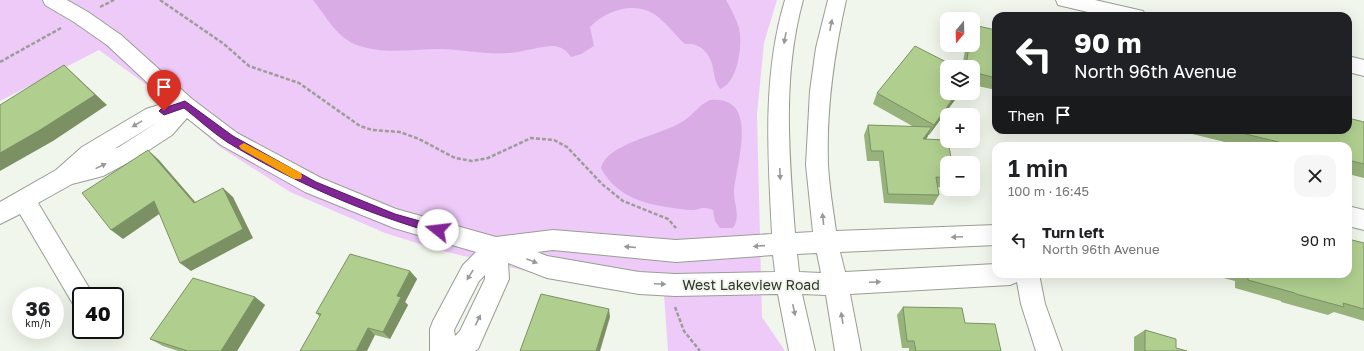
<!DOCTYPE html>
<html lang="en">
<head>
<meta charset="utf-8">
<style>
  :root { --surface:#fff; --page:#f6f6f6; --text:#202124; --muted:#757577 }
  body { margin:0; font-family:"Golos Text",sans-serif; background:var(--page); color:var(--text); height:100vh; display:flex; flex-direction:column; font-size:15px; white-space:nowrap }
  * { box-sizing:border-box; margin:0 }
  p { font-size:13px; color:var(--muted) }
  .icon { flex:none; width:22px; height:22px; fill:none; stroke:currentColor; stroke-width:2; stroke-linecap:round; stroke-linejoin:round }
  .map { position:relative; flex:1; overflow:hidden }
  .drawer { position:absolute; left:992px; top:142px; width:360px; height:136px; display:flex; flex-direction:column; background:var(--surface); border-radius:12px; box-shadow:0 4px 16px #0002 }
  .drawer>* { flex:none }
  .guide { position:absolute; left:992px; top:12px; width:360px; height:122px; border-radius:12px; box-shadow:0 4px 16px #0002; background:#202124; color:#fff; overflow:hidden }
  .needle { width:26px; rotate:199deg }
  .tools { position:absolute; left:940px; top:12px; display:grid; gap:8px }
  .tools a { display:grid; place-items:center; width:40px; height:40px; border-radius:8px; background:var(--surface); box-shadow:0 4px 16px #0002; font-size:20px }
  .speed { position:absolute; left:12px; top:287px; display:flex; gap:8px; font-size:20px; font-weight:700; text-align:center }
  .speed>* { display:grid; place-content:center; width:52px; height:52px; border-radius:50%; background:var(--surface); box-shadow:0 4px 16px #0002; line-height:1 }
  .speed small { font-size:10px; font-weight:400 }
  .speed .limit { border:2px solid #111; border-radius:6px; background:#fff; color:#111 }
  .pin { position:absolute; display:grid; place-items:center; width:34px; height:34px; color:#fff; margin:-41px -17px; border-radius:50% 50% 50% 0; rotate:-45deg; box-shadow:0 0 4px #0007 }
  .pin .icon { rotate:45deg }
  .me { position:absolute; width:44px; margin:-22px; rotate:286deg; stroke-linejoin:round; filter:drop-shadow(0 0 3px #0008) }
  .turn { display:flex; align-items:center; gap:14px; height:84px; padding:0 16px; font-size:18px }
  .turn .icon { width:52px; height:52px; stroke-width:2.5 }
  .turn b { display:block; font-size:28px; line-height:34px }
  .then { display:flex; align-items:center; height:38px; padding:0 16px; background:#0003; gap:8px; font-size:15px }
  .round { display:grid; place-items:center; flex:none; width:42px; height:42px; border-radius:12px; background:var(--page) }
  .head { display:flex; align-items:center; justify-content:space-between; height:68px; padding:0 16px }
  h1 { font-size:24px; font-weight:600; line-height:30px }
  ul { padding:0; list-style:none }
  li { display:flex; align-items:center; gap:12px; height:60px; padding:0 16px }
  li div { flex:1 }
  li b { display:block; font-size:15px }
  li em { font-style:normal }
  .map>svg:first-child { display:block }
  .green { fill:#eecaf8 }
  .water { fill:#d9ace5 }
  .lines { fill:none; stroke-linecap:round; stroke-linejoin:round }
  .minor-casing { stroke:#999e95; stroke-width:2 }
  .major-casing { stroke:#999e95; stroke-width:2 }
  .path { stroke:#9a9e96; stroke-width:2.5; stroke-dasharray:4 2; stroke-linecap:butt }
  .minor { fill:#fff; fill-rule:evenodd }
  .major { fill:#fff; fill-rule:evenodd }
  .wall { fill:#97b27b }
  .shaded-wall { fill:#7b9164 }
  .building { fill:#b0cf8f; stroke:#7b9164 }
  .oneway { fill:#989a98 }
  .route { fill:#802795; stroke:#531961 }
  .slow { fill:#f59e0b }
  .labels { text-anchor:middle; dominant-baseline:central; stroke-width:4; stroke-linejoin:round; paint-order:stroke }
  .street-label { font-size:14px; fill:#323430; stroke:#f1f6ec }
</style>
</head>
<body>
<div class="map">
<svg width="1364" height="351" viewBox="0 0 1364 351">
  <rect width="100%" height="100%" fill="#f1f6ec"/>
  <polygon class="green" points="0,0 777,0 764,43 757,114 762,317 785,351 668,351 664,295 592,287 439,250 385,233 290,192 220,147 152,89 99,50 0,101"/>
  <g class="water">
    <path d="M313 0H726C731 9 736 18 739 28 743 44 738 83 720 89 710 75 718 60 700 47 695 44 690 43 685 44 675 35 665 21 654 14 633 1 605 11 590 27L594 46 581 54 571 57C566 50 562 47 554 46 539 46 524 52 509 53 485 55 462 49 439 49 412 49 384 55 357 45 337 38 326 16 313 0Z"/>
    <path d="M710 100C761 95 736 164 734 192 734 204 741 217 733 228H720L715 221 713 210C700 205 700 211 689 210 655 206 619 202 601 168 606 144 660 135 680 123 692 117 698 105 710 100Z"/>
  </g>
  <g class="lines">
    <defs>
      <g id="minor">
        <path d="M43 0H67L88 12 121 35 192 99 237 133 321 178 396 209 496 237 553 230 676 240 772 234C768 156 762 76 785 0H803C782 76 789 155 795 233L813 232 806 165 810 91 816 48 828 0H846C834 54 826 109 828 164 829 186 833 209 836 231L996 225V245L840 252 845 272 996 264V274H1039L1045 304 1062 351H1036L1021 304 1017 282 1010 285 850 294 861 351H835L826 295 802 294 815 351H789L778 294 675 296 639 294 547 278 508 263 509 279 478 349 475 351H430V329L433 321 463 265 476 252 394 228 305 192 221 145 187 118 172 135 135 159 103 176 72 184 38 203 94 296H81V307L73 304 20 214 0 224V202L56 170 82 147 146 109 168 102 107 45 74 22 45 5ZM158 122 119 147 114 149ZM553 250 676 262 773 255 775 272 675 274 639 272 547 256 537 252ZM817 253 821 273 799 272 797 254ZM485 275V279L460 331 455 336 454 330 479 281Z"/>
        <polygon points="1348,206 1364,210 1364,230 1348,226"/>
      </g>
      <g id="major">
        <polygon points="1056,0 1095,0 1143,11 1146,16 1105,16 1058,5"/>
        <polygon points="1348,56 1364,60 1364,76 1348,72"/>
      </g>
    </defs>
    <use href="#minor" class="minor-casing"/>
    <use href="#major" class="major-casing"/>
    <g class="path">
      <polyline points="160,0 224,44 249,66 299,83 360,126 372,130 400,132 419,139 455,158 472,161 488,158 531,138 554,140 567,147 602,184 623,201 668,219 676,228"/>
      <polyline points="100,7 114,0"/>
      <polyline points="0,62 61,28"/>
      <polyline points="675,307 684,331 700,351"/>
    </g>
    <use href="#minor" class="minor"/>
    <use href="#major" class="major"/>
  </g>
  <g class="wall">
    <polygon points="996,30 996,90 973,85 973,67 962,67 966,45 973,45"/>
    <polygon points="877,93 960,93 929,135 928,135 925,139 947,163 947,188 937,187 939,195 933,205 884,203 879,161 867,161 864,135 868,125 914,127 873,104"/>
    <polygon points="1364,122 1364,178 1348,174 1348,146 1241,146 1176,130 1348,130"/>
    <polygon points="1364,243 1364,321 1334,312 1328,315 1281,302 1281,301 1235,288 1235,281 1208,274 1348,274"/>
    <polygon points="410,271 417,279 405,302 408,305 390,339 375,335 320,317 316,313"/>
    <polygon points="255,297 265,305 237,351 178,351 163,346 150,339"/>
    <polygon points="903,307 965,323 1001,351 909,351 909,348 902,348 897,315"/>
    <polygon points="1145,330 1176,348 1187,351 1134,351 1134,337"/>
  </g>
  <g class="shaded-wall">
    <polygon points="64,65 107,105 53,141 0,171 0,153"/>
    <polygon points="957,93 960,93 929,135 934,125"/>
    <polygon points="932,127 927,138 918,150 923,139"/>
    <polygon points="148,150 159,160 204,212 194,203"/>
    <polygon points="223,188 233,197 253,238 191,271 180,263"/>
    <polygon points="154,201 165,210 123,239 111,230"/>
    <polygon points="410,271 417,279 405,302 408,305 390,339 383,332 397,296"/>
    <polygon points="255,297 265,305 237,351 221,351"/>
    <polygon points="609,309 610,317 600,351 596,351"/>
    <polygon points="368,328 375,335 367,351 356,351"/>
  </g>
  <g class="building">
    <polygon points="973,25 996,30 996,78 973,72 973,67 966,67 969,45 973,45"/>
    <polygon points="915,46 956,67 947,67 947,93 957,93 934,125 877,93"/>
    <polygon points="64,65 95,95 40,130 0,153 0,105"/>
    <polygon points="1348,118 1364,122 1364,164 1348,160 1348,146 1295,146 1229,130 1348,130"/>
    <polygon points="868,125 932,127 923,139 947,140 947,141 948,141 952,163 947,163 947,178 936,177 939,195 888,194 883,151 871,151"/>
    <polygon points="148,150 194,203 223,188 243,229 180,263 154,201 111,230 82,193"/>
    <polygon points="1348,239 1364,243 1364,309 1343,303 1344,307 1296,294 1295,293 1248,280 1248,274 1348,274"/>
    <polygon points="350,254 410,271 397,296 401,297 383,332 368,328 356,351 300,351 321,314 316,313"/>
    <polygon points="193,278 255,297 221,351 188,351 150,339"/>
    <polygon points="541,294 609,309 596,351 520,351"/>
    <polygon points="903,307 962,308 965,323 995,324 1001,351 916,351 914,341 907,341"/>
    <polygon points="1145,330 1176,339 1176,348 1187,351 1145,351"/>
  </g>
  <defs><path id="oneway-solid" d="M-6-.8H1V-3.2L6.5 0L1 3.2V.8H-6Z"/></defs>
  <g class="oneway">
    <use href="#oneway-solid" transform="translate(831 25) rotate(-79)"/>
    <use href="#oneway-solid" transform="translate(785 38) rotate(100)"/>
    <use href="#oneway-solid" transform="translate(137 124) rotate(149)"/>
    <use href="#oneway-solid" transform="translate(101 166) rotate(-26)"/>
    <use href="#oneway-solid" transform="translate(780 174) rotate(87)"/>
    <use href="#oneway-solid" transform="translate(823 219) rotate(-96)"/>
    <use href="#oneway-solid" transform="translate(957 237) rotate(177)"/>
    <use href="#oneway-solid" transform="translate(759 246) rotate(176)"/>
    <use href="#oneway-solid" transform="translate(630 247) rotate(-175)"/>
    <use href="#oneway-solid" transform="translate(532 261) rotate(22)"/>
    <use href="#oneway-solid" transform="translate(470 275) rotate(122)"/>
    <use href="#oneway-solid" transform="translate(875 282) rotate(-3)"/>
    <use href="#oneway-solid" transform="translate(660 284) rotate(2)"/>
    <use href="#oneway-solid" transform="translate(794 310) rotate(78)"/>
    <use href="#oneway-solid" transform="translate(842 318) rotate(-99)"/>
    <use href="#oneway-solid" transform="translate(478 320) rotate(-64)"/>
  </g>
  <path class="route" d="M185 101 233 136 316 182 395 214 441 227 442 230 441 233 438 234C364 213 293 182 227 142 212 132 198 119 184 108L164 115 159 111 161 109Z"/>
  <polygon class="slow" points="244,143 301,173 302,176 301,179 294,179 241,149 239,146"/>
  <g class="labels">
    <g class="street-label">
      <text x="751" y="284">West Lakeview Road</text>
    </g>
  </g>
</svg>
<div class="tools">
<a><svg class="needle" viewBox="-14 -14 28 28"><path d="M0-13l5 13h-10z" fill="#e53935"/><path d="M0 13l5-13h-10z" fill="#757577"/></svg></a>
<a><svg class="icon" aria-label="layers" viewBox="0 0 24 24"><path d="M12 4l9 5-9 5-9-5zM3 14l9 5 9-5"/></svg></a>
<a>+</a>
<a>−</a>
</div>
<div class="speed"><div>36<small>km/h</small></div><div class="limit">40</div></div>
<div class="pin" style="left:164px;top:111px;background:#d93025"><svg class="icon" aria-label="arrive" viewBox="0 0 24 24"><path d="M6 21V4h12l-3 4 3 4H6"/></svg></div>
<svg class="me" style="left:438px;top:230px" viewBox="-20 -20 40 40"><circle r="19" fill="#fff"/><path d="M0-13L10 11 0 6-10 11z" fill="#802795"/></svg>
<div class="guide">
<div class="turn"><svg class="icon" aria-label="left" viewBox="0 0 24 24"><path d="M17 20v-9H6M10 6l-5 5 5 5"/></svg><div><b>90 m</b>North 96th Avenue</div></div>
<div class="then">Then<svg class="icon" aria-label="arrive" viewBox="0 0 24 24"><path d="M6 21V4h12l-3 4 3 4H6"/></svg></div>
</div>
<section class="drawer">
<div class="head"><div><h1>1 min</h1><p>100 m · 16:45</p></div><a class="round"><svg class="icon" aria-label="close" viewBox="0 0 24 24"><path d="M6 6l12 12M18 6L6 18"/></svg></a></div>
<ul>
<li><svg class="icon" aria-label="left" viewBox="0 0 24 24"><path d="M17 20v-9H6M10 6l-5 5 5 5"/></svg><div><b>Turn left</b><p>North 96th Avenue</p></div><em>90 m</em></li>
</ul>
</section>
</div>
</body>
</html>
